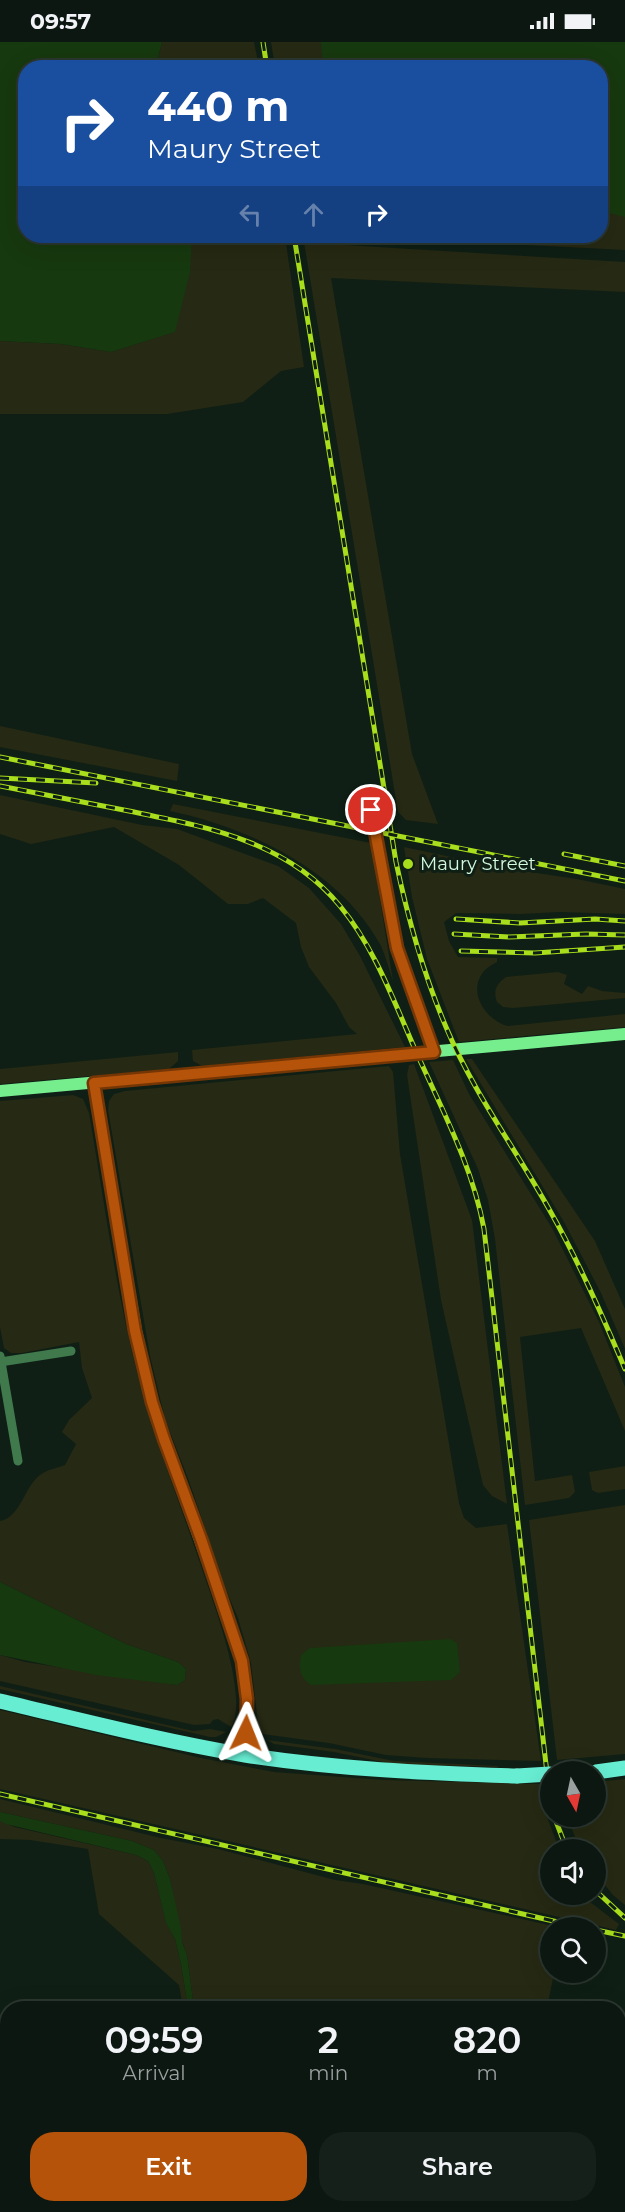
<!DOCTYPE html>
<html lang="en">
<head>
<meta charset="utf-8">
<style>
  :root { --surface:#0b1710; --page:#142019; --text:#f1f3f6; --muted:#9a9f9f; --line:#2b3630; --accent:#b45309 }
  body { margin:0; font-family:Montserrat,sans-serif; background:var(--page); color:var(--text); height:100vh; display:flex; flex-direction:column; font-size:22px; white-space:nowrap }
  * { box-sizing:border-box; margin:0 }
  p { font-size:20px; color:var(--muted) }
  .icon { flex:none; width:33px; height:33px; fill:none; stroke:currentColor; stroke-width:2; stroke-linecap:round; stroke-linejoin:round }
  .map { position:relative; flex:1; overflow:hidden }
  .drawer { position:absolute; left:0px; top:1959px; width:626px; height:212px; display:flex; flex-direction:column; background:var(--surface); border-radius:24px 24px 0 0; box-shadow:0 6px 24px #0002,0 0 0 2px var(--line) }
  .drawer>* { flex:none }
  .banner { position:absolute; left:18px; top:18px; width:590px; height:183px; border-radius:24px; box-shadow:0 6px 24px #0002,0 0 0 2px var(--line); background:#1a4fa0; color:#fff; overflow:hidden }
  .needle { width:39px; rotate:171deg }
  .tools { position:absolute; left:540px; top:1719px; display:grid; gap:12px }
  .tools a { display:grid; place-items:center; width:66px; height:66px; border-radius:50%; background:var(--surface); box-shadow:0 6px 24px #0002,0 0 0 2px var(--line); font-size:30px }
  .pin { position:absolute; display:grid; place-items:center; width:51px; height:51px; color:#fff; margin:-26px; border:3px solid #fff; border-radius:50%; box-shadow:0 2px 6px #0007 }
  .me { position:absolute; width:66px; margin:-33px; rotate:2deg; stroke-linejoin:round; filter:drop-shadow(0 0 4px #0008) }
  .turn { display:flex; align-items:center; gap:21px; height:126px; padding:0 30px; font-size:27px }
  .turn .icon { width:78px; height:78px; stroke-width:2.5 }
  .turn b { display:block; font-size:42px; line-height:51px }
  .lanes { display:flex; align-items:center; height:57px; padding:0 30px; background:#0003; justify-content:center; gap:30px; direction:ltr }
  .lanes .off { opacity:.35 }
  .eta { display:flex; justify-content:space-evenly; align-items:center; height:102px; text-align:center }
  .eta b { font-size:36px; font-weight:600; line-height:42px }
  .button { display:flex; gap:12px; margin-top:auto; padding:12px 30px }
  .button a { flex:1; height:69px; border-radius:24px; background:var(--accent); color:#fff; font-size:24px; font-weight:600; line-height:69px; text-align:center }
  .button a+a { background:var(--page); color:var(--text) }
  .status { display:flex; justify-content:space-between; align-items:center; height:42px; padding:0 30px; background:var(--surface); direction:ltr }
  .status svg { height:16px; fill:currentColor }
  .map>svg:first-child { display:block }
  .green { fill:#262913 }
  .water { fill:#17390f }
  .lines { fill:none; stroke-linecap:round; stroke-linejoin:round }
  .street { stroke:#40794c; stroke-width:9 }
  .secondary { stroke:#76ee8e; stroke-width:12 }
  .primary { stroke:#67edd2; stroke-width:15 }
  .rail-casing { stroke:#a8de1b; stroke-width:5 }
  .rail { stroke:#0f1f15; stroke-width:3; stroke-dasharray:9; stroke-linecap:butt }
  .primary-bridge { stroke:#67edd2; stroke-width:15 }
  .route-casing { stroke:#753606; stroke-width:15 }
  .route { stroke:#b45309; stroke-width:10 }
  .poi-dot { fill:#a8de1b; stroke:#0f1f15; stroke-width:2 }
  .labels { text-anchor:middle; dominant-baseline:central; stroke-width:6; stroke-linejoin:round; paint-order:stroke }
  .poi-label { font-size:18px; fill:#d3fade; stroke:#0f1f15; text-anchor:start }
</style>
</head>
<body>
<div class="status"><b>09:57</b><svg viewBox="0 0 49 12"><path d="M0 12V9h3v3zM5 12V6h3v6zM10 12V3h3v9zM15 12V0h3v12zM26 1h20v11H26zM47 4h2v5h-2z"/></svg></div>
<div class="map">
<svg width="625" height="2170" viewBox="0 0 625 2170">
  <rect width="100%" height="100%" fill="#0f1f15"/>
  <g class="green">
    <polygon points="162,0 254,0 259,25 156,25"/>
    <polygon points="271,0 625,0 625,208 353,194 600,194 600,26 275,25"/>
    <polygon points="192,194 285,194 304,325 281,329 243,360 167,372 0,372 0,299 61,302 111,310 174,290"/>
    <polygon points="303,194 321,194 328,200 345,203 625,220 625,250 331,236 412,712 438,782 406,778 398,770"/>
    <polygon points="0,684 179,722 177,739 0,705"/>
    <polygon points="0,753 142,783 177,787 278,824 309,846 341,882 360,914 405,1005 202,1024 193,1019 192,1008 357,992 349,985 336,961 309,925 301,905 296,881 263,856 248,862 228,862 179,823 114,785 31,802 0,792"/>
    <path d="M173 762 371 801 393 939C389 928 386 915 381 904 340 828 250 786 170 769Z"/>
    <path d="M404 805 503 826 577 837 625 847V872L560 870 520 872 456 871 444 880 449 899 458 915 497 916V920C493 922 488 925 485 928 466 949 485 977 507 984L625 972V985L459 1000 427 917 412 855Z"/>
    <path d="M558 930 567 933 564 942 582 952 588 944 602 949 625 951V956L513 966 503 965 497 960C493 949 496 942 506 935Z"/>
    <polygon points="178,1010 178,1019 169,1027 0,1042 0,1027"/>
    <polygon points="466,1017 472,1017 595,1199 625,1267 625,1307 601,1251 564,1180"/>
    <polygon points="453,1018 469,1052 552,1186 599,1280 625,1345 625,1389 581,1286 520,1295 535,1439 572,1433 575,1450 569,1456 525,1463 495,1197 488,1158 478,1127 429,1020"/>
    <polygon points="414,1022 472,1178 507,1462 492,1454 483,1443 441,1258 407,1033 409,1023"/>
    <polygon points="389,1024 393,1030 400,1112 459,1461 464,1476 476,1486 507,1482 541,1719 427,1716 386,1713 329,1701 262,1692 258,1681 251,1621 238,1576 225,1546 189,1439 165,1377 150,1314 108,1068 109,1059 114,1052 125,1049"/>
    <path d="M73 1053 83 1057 89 1071C104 1157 115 1245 137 1330 154 1396 179 1459 201 1524 212 1557 250 1656 231 1685L218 1677 213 1678 210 1682 194 1683 0 1639V1613L25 1620 177 1643 185 1638 186 1627 178 1620 126 1602 0 1540V1479C22 1475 24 1442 43 1431 49 1427 58 1426 65 1423L76 1402 62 1390 69 1378 92 1356 82 1326 79 1300 22 1311H11L4 1306 0 1285V1059Z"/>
    <polygon points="625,1424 625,1447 598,1451 592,1448 589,1430"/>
    <polygon points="625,1463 625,1712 557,1718 529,1478"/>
    <polygon points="0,1644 193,1689 210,1687 226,1690 216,1695 210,1695 0,1647"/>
    <polygon points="0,1668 201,1716 274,1730 383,1738 542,1742 543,1764 559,1807 550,1808 550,1852 585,1853 590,1860 619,1882 616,1888 0,1747"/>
    <polygon points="267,1698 335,1707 394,1719 498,1724 498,1725 393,1722 334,1710 274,1702"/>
    <polygon points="625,1737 625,1863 613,1853 596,1832 596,1808 580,1807 567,1775 596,1774 596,1740"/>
    <polygon points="0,1757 161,1796 218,1807 335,1838 363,1842 558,1885 550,1886 550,1930 554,1931 547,1966 194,1966 187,1913 182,1900 170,1837 163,1819 154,1808 132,1799 0,1770"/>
    <polygon points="0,1779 15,1785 136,1813 148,1819 154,1831 166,1880 175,1897 181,1922 188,1966 183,1966 179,1943 99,1872 88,1807 30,1798 0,1797"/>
    <polygon points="625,1989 625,2009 618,2010 618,1991"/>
    <polygon points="188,2163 211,2163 221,2170 198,2170"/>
    <polygon points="472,2163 567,2163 568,2170 495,2170"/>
  </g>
  <g class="water">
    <polygon points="0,0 162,0 156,25 26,26 26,194 192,194 190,230 175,290 111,310 61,302 0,299"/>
    <polygon points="321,0 625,0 625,175 600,169 600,26 323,25"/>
    <polygon points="0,1540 126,1602 178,1620 186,1627 185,1638 177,1643 96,1633 0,1613"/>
    <path d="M450 1597 457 1601 460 1630 451 1638 311 1643C299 1634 299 1628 301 1613L310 1606Z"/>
    <polygon points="0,1770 132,1799 154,1808 163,1819 170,1837 181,1886 182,1900 187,1913 194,1966 188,1966 181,1922 175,1897 166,1881 154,1831 148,1819 136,1813 6,1782 0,1779"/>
    <polygon points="211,2163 472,2163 495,2170 221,2170"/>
  </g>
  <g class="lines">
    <g class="street">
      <polyline points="371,768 397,907 434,1010"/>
      <polyline points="0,1314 18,1419"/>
      <polyline points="0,1320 71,1309"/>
      <polyline points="618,2018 625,2017"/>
      <polyline points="0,2116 8,2115"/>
    </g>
    <g class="secondary">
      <polyline points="94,1041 136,1289 152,1360 164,1397 228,1576 242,1619 247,1657 245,1713"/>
      <polyline points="0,1049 625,992"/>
    </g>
    <g class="primary">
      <path d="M0 1659C81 1678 162 1699 245 1713 335 1727 425 1731 517 1734"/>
      <polyline points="596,1730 625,1726"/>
    </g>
    <defs>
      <g id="rail">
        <polyline points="263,0 267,26"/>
        <path d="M294 194 396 820C408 877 423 931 446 985 473 1050 515 1106 549 1167 578 1218 602 1273 625 1327"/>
        <polyline points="0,715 625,839"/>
        <polyline points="0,736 96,741"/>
        <path d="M0 744C43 752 86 761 129 769 207 785 287 799 340 864 374 905 393 957 414 1005 440 1064 472 1122 484 1187L550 1757"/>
        <polyline points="564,812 625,824"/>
        <polyline points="456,877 520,881 595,877 625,879"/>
        <polyline points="454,892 509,895 586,892 625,893"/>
        <polyline points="461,909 535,911 625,905"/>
        <polyline points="0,1752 584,1886"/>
        <polyline points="554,1774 567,1808"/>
        <polyline points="596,1849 625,1876"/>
        <polyline points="596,1888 625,1894"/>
        <polyline points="618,1987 625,1985"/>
        <polyline points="0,2067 8,2073"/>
        <polyline points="140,2163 151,2170"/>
      </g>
    </defs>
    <use href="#rail" class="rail-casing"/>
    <use href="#rail" class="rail"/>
    <polyline class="primary-bridge" points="517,1734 550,1732"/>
  </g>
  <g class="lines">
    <defs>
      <polyline id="route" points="246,1691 247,1657 242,1619 201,1497 164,1397 152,1360 135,1289 94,1041 434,1010 397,906 371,768"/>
    </defs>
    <use href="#route" class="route-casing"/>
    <use href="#route" class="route"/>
  </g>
  <circle class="poi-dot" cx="408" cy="822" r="6"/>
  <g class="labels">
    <g class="poi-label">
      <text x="420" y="822">Maury Street</text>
    </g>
  </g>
</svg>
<div class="tools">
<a><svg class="needle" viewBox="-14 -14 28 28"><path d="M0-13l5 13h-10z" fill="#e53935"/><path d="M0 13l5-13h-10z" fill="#9a9f9f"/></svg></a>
<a><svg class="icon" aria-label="sound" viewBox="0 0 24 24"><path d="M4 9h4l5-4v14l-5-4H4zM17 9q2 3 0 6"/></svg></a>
<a><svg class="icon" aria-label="search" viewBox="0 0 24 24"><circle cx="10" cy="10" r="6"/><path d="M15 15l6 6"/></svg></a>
</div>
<div class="pin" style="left:371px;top:768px;background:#d93025"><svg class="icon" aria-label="arrive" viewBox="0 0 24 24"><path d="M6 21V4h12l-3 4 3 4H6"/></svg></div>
<svg class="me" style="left:246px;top:1691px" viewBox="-20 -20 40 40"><path d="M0-17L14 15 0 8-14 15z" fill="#b45309" stroke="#fff" stroke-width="4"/></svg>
<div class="banner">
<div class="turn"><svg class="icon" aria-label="right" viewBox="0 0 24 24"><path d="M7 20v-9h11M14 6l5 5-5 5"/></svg><div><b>440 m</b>Maury Street</div></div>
<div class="lanes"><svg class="icon off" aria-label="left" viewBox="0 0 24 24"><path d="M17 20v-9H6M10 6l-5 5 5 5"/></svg><svg class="icon off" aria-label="ahead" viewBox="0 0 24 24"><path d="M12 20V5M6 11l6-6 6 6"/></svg><svg class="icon" aria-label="right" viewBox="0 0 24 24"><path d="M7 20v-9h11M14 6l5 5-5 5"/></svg></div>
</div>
<section class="drawer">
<div class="eta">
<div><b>09:59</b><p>Arrival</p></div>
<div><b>2</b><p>min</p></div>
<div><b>820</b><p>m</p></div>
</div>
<div class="button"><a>Exit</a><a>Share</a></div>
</section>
</div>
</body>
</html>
